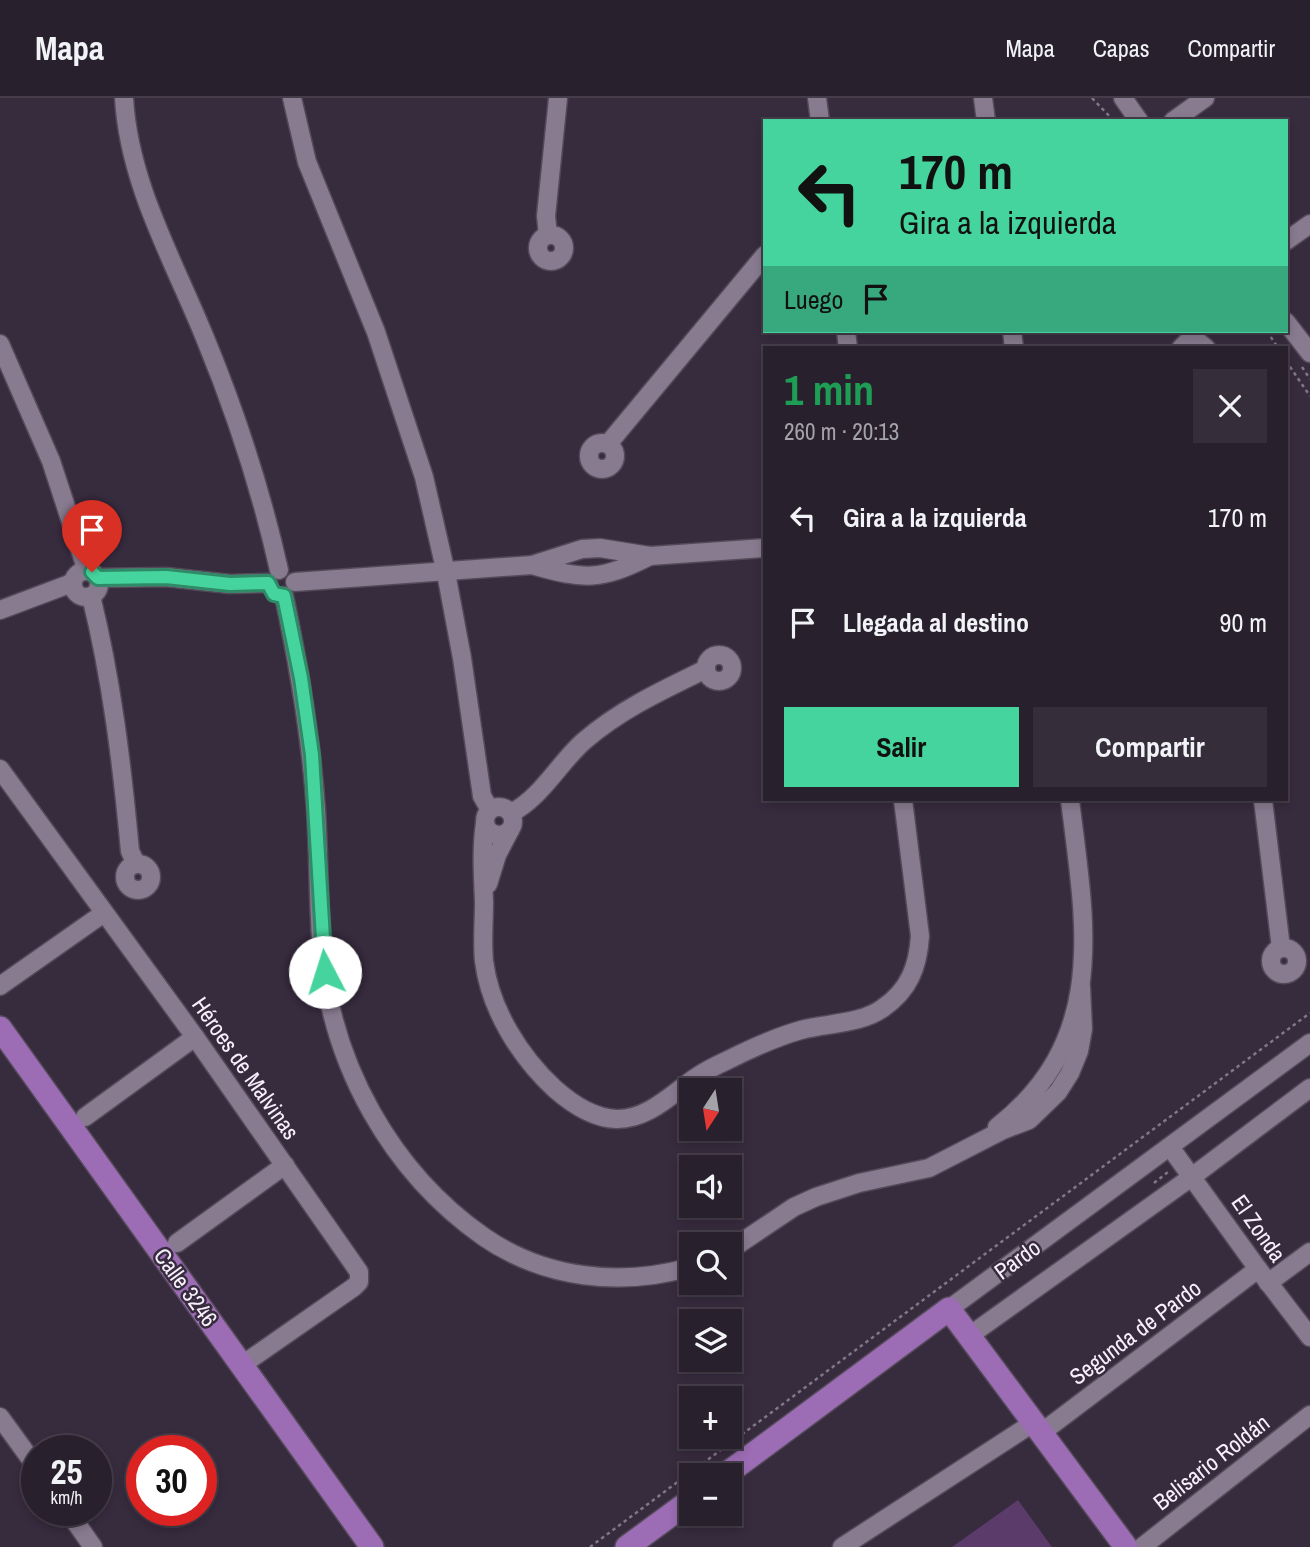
<!DOCTYPE html>
<html lang="es">
<head>
<meta charset="utf-8">
<style>
  :root { --surface:#29202e; --page:#352d3a; --text:#f1f3f6; --muted:#a5a3aa; --line:#453e4a; --accent:#46d49e }
  body { margin:0; font-family:"Archivo Narrow",sans-serif; background:var(--page); color:var(--text); height:100vh; display:flex; flex-direction:column; font-size:26px; white-space:nowrap }
  * { box-sizing:border-box; margin:0 }
  p { font-size:23px; color:var(--muted) }
  .icon { flex:none; width:38px; height:38px; fill:none; stroke:currentColor; stroke-width:2; stroke-linecap:round; stroke-linejoin:round }
  .map { position:relative; flex:1; overflow:hidden }
  .sheet { position:absolute; left:763px; top:248px; width:525px; height:455px; display:flex; flex-direction:column; background:var(--surface); border-radius:0px; box-shadow:0 4px 10px #0003,0 0 0 2px var(--line) }
  .sheet>* { flex:none }
  .top-card { position:absolute; left:763px; top:21px; width:525px; height:214px; border-radius:0px; box-shadow:0 4px 10px #0003,0 0 0 2px var(--line); background:#46d49e; color:#111; overflow:hidden }
  .needle { width:46px; rotate:192deg }
  .buttons { position:absolute; left:679px; top:980px; display:grid; gap:14px }
  .buttons a { display:grid; place-items:center; width:63px; height:63px; border-radius:0px; background:var(--surface); box-shadow:0 4px 10px #0003,0 0 0 2px var(--line); font-size:35px }
  .speed { position:absolute; left:21px; top:1337px; display:flex; gap:14px; font-size:35px; font-weight:700; text-align:center }
  .speed>* { display:grid; place-content:center; width:91px; height:91px; border-radius:50%; background:var(--surface); box-shadow:0 4px 10px #0003,0 0 0 2px var(--line); line-height:1 }
  .speed small { font-size:18px; font-weight:400 }
  .speed .limit { border:10px solid #d22; background:#fff; color:#111 }
  .pin { position:absolute; display:grid; place-items:center; width:60px; height:60px; color:#fff; margin:-72px -30px; border-radius:50% 50% 50% 0; rotate:-45deg; box-shadow:0 0 7px #0007 }
  .pin .icon { rotate:45deg }
  .me { position:absolute; width:77px; margin:-38px; rotate:355deg; stroke-linejoin:round; filter:drop-shadow(0 0 5px #0008) }
  .turn { display:flex; align-items:center; gap:24px; height:147px; padding:0 21px; font-size:32px }
  .turn .icon { width:91px; height:91px; stroke-width:2.5 }
  .turn b { display:block; font-size:49px; line-height:60px }
  .then { display:flex; align-items:center; height:66px; padding:0 21px; background:#0003; gap:14px; font-size:26px }
  .round { display:grid; place-items:center; flex:none; width:74px; height:74px; border-radius:0px; background:var(--page) }
  .summary { display:flex; align-items:center; justify-content:space-between; height:119px; padding:0 21px }
  h1 { font-size:42px; font-weight:700; line-height:52px; color:#1e9e55 }
  .primary-button { display:flex; gap:14px; margin-top:auto; padding:14px 21px }
  .primary-button a { flex:1; height:80px; border-radius:0px; background:var(--accent); color:#111; font-size:28px; font-weight:700; line-height:80px; text-align:center }
  .primary-button a+a { background:var(--page); color:var(--text) }
  ul { padding:0; list-style:none }
  li { display:flex; align-items:center; gap:21px; height:105px; padding:0 21px }
  li div { flex:1 }
  li b { display:block; font-size:26px }
  li em { font-style:normal }
  header { display:flex; align-items:center; gap:42px; box-sizing:border-box; height:98px; padding:0 35px; background:var(--surface); border-bottom:2px solid var(--line) }
  header strong { font-size:33px }
  nav { display:flex; gap:38px; margin-inline-start:auto; font-size:24px }
  .map>svg:first-child { display:block }
  .green { fill:#5b3b6a }
  .lines { fill:none; stroke-linecap:round; stroke-linejoin:round }
  .minor-casing { stroke:#534958; stroke-width:21 }
  .major-casing { stroke:#534958; stroke-width:26 }
  .path { stroke:#817787; stroke-width:2.5; stroke-dasharray:3.5 3.5; stroke-linecap:butt }
  .minor { stroke:#887a8f; stroke-width:18 }
  .major { stroke:#9c6cb4; stroke-width:23 }
  .route-casing { stroke:#2e8a67; stroke-width:18 }
  .route { stroke:#46d49e; stroke-width:12 }
  .labels { text-anchor:middle; dominant-baseline:central; stroke-width:5; stroke-linejoin:round; paint-order:stroke }
  .street-label { font-size:23px; fill:#f7f0fc; stroke:#372b3e }
</style>
</head>
<body>
<header>
<strong>Mapa</strong>
<nav><a>Mapa</a><a>Capas</a><a>Compartir</a></nav>
</header>
<div class="map">
<svg width="1310" height="1449" viewBox="0 0 1310 1449">
  <rect width="100%" height="100%" fill="#372b3e"/>
  <polygon class="green" points="1018,1402 1052,1449 952,1449"/>
  <g class="lines">
    <defs>
      <g id="minor">
        <path d="M124 0C129 86 173 161 205 240 236 315 261 392 279 472"/>
        <polyline points="292,0 307,64 376,234 424,379 446,475 462,560 482,698 490,712"/>
        <polyline points="817,0 820,23"/>
        <polyline points="983,0 986,23"/>
        <polyline points="1123,0 1139,23"/>
        <polyline points="1173,23 1205,0"/>
        <circle cx="551" cy="150" r="13"/>
        <polyline points="548,137 546,118 558,0"/>
        <polyline points="1286,143 1310,126"/>
        <polyline points="1286,224 1310,255"/>
        <polyline points="846,233 848,250"/>
        <polyline points="1012,233 1014,250"/>
        <polyline points="0,246 51,363 87,473"/>
        <polyline points="1181,250 1187,244 1196,242 1206,250"/>
        <circle cx="602" cy="358" r="13"/>
        <polyline points="608,346 765,157"/>
        <path d="M532 467C584 482 601 483 650 458"/>
        <circle cx="86" cy="486" r="13"/>
        <polyline points="98,480 166,479 230,486 268,485"/>
        <polyline points="295,484 532,467 582,451 600,450 650,458 765,450"/>
        <path d="M91 498C112 583 122 667 130 753L136 766"/>
        <path d="M284 498C299 569 311 640 316 712 319 759 318 807 322 855 332 967 391 1074 484 1139 545 1181 621 1189 691 1169"/>
        <polyline points="0,512 72,485"/>
        <circle cx="719" cy="570" r="13"/>
        <polyline points="0,671 195,939 359,1174 359,1184 354,1189 242,1267"/>
        <polyline points="1263,702 1281,850"/>
        <circle cx="499" cy="723" r="14"/>
        <path d="M511 715C541 700 559 665 584 643 621 611 663 592 706 571"/>
        <path d="M485 725C481 751 483 778 484 804 484 824 482 843 484 863 490 911 520 959 555 991 572 1006 593 1020 616 1021 647 1022 672 996 695 980 705 973 717 967 728 962 752 950 776 939 801 932 827 925 861 926 883 910 909 892 918 869 920 838L903 702"/>
        <circle cx="138" cy="779" r="13"/>
        <polyline points="488,786 497,757 510,732"/>
        <circle cx="1284" cy="863" r="13"/>
        <polyline points="0,888 104,815"/>
        <polyline points="85,1019 195,939"/>
        <path d="M997 1029C1110 941 1085 825 1070 702"/>
        <polyline points="1170,1049 1258,1171 1310,1239"/>
        <polyline points="177,1145 285,1067"/>
        <polyline points="730,1152 794,1109 816,1099 859,1085 929,1070 1003,1032 1029,1022 1058,994 1070,975 1079,953 1083,931 1081,889"/>
        <polyline points="1268,1185 1310,1154"/>
        <polyline points="949,1211 1310,945"/>
        <polyline points="969,1238 1193,1078 1310,990"/>
        <polyline points="0,1319 37,1370"/>
        <polyline points="1041,1335 1258,1171"/>
        <polyline points="67,1412 93,1449"/>
        <polyline points="842,1449 1033,1325"/>
        <polyline points="1142,1449 1310,1317"/>
      </g>
      <g id="major">
        <polyline points="0,930 372,1449"/>
        <polyline points="725,1377 949,1211 1126,1449"/>
        <polyline points="627,1449 691,1402"/>
      </g>
    </defs>
    <use href="#minor" class="minor-casing"/>
    <use href="#major" class="major-casing"/>
    <g class="path">
      <polyline points="1092,0 1114,23"/>
      <polyline points="1267,233 1278,250"/>
      <polyline points="1286,263 1310,298"/>
      <polyline points="1302,269 1310,281"/>
      <polyline points="1154,1085 1168,1074"/>
      <polyline points="590,1449 1310,915"/>
    </g>
    <use href="#minor" class="minor"/>
    <use href="#major" class="major"/>
  </g>
  <g class="lines">
    <defs>
      <polyline id="route" points="92,474 98,480 166,479 230,486 268,485 274,496 284,498 301,580 312,657 325,874"/>
    </defs>
    <use href="#route" class="route-casing"/>
    <use href="#route" class="route"/>
  </g>
  <g class="labels">
    <g class="street-label">
      <text transform="translate(246 970) rotate(55)">Héroes de Malvinas</text>
      <text transform="translate(1259 1130) rotate(55)">El Zonda</text>
      <text transform="translate(1017 1161) rotate(-36)">Pardo</text>
      <text transform="translate(186 1189) rotate(54)">Calle 3246</text>
      <text transform="translate(1135 1234) rotate(-37)">Segunda de Pardo</text>
      <text transform="translate(1211 1364) rotate(-38)">Belisario Roldán</text>
    </g>
  </g>
</svg>
<div class="buttons">
<a><svg class="needle" viewBox="-14 -14 28 28"><path d="M0-13l5 13h-10z" fill="#e53935"/><path d="M0 13l5-13h-10z" fill="#a5a3aa"/></svg></a>
<a><svg class="icon" aria-label="sound" viewBox="0 0 24 24"><path d="M4 9h4l5-4v14l-5-4H4zM17 9q2 3 0 6"/></svg></a>
<a><svg class="icon" aria-label="search" viewBox="0 0 24 24"><circle cx="10" cy="10" r="6"/><path d="M15 15l6 6"/></svg></a>
<a><svg class="icon" aria-label="layers" viewBox="0 0 24 24"><path d="M12 4l9 5-9 5-9-5zM3 14l9 5 9-5"/></svg></a>
<a>+</a>
<a>−</a>
</div>
<div class="speed"><div>25<small>km/h</small></div><div class="limit">30</div></div>
<div class="pin" style="left:92px;top:474px;background:#d93025"><svg class="icon" aria-label="arrive" viewBox="0 0 24 24"><path d="M6 21V4h12l-3 4 3 4H6"/></svg></div>
<svg class="me" style="left:325px;top:874px" viewBox="-20 -20 40 40"><circle r="19" fill="#fff"/><path d="M0-13L10 11 0 6-10 11z" fill="#46d49e"/></svg>
<div class="top-card">
<div class="turn"><svg class="icon" aria-label="left" viewBox="0 0 24 24"><path d="M17 20v-9H6M10 6l-5 5 5 5"/></svg><div><b>170 m</b>Gira a la izquierda</div></div>
<div class="then">Luego<svg class="icon" aria-label="arrive" viewBox="0 0 24 24"><path d="M6 21V4h12l-3 4 3 4H6"/></svg></div>
</div>
<section class="sheet">
<div class="summary"><div><h1>1 min</h1><p>260 m · 20:13</p></div><a class="round"><svg class="icon" aria-label="close" viewBox="0 0 24 24"><path d="M6 6l12 12M18 6L6 18"/></svg></a></div>
<ul>
<li><svg class="icon" aria-label="left" viewBox="0 0 24 24"><path d="M17 20v-9H6M10 6l-5 5 5 5"/></svg><div><b>Gira a la izquierda</b></div><em>170 m</em></li>
<li><svg class="icon" aria-label="arrive" viewBox="0 0 24 24"><path d="M6 21V4h12l-3 4 3 4H6"/></svg><div><b>Llegada al destino</b></div><em>90 m</em></li>
</ul>
<div class="primary-button"><a>Salir</a><a>Compartir</a></div>
</section>
</div>
</body>
</html>
